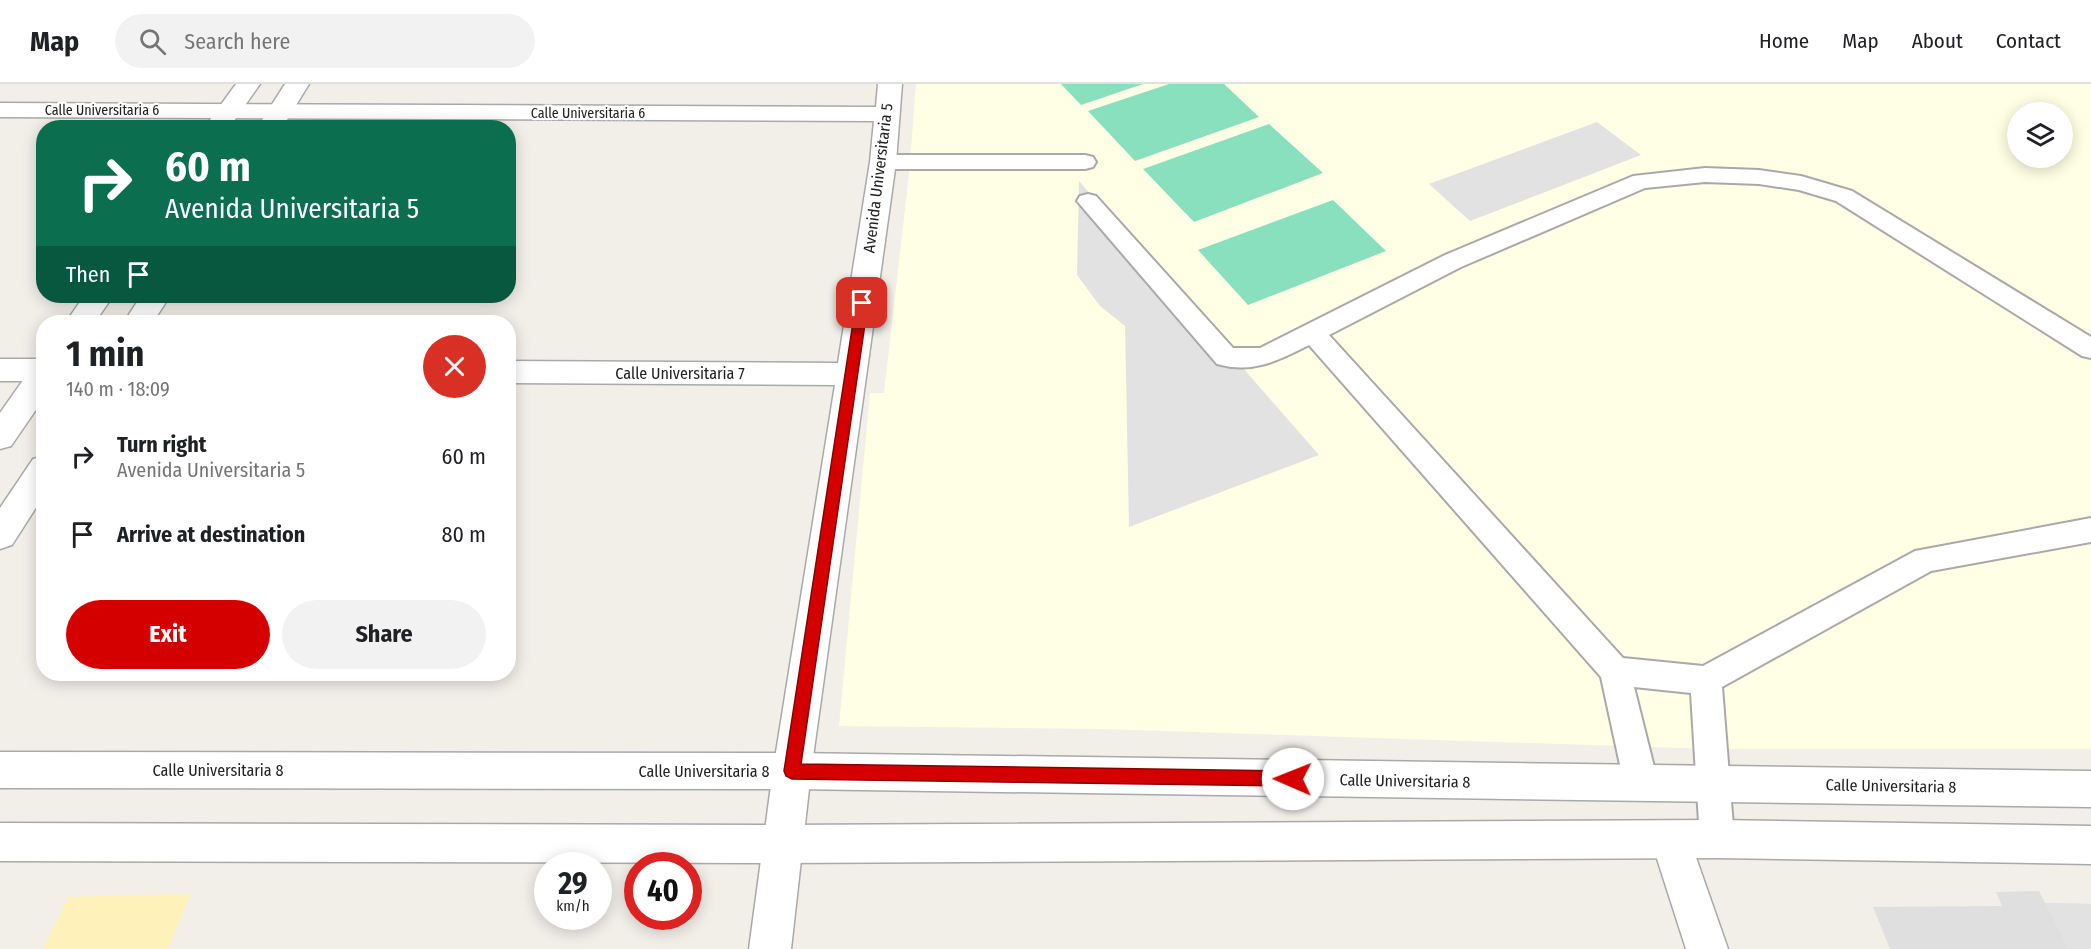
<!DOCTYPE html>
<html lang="en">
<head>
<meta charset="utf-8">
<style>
  :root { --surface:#fff; --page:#f2f2f2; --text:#202124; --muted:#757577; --line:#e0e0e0; --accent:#d40000 }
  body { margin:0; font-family:"Fira Sans Condensed",sans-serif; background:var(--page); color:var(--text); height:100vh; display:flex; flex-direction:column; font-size:22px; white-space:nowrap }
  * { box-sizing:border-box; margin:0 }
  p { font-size:20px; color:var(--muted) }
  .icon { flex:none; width:33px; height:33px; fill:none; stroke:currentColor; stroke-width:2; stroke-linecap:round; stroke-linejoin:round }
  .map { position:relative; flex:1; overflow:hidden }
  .side { position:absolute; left:36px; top:231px; width:480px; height:366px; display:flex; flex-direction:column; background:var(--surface); border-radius:24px; box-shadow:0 3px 15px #0003 }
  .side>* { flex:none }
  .top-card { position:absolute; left:36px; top:36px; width:480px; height:183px; border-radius:24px; box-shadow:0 3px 15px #0003; background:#0b6e4f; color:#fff; overflow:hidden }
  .tools { position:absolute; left:2007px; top:18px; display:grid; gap:12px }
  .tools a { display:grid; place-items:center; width:66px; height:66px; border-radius:50%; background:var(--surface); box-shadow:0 3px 15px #0003; font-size:30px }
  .speed { position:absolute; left:534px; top:768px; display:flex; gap:12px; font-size:30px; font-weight:700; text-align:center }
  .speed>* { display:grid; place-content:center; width:78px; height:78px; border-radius:50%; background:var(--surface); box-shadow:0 3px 15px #0003; line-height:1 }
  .speed small { font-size:15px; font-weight:400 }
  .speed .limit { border:9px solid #d22; background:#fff; color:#111 }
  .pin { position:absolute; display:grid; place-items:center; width:51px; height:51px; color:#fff; margin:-26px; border-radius:12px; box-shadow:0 3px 9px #0006 }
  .me { position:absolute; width:66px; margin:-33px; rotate:271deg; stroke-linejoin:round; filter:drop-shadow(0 0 4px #0008) }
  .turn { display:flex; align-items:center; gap:21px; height:126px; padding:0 30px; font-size:27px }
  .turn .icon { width:78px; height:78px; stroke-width:2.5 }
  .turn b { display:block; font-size:42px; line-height:51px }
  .then { display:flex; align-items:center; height:57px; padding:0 30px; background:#0003; gap:12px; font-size:22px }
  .round { display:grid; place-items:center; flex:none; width:63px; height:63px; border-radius:32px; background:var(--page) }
  .head { display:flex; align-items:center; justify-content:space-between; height:102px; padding:0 30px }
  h1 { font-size:36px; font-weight:700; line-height:45px }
  .cta { display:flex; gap:12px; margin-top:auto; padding:12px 30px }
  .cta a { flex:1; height:69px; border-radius:36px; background:var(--accent); color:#fff; font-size:24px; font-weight:700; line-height:69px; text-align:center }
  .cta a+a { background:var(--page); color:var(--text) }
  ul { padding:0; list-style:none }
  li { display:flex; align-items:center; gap:18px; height:78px; padding:0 30px }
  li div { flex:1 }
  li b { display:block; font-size:22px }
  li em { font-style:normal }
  header { display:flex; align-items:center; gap:36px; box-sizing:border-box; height:84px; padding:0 30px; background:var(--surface); border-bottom:2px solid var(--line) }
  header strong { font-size:28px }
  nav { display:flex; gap:33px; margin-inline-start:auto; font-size:21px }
  .search { width:420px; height:54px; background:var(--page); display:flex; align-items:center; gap:15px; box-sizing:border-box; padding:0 21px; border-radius:33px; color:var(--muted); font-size:22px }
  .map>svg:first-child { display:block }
  .residential { fill:#e0dfdf }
  .education { fill:#ffffe5; fill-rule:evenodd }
  .sand { fill:#fff1ba }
  .pitch { fill:#88e0be }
  .parking { fill:#e2e2e2 }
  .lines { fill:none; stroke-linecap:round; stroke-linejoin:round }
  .service-casing { stroke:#a9a9a9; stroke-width:4 }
  .minor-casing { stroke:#a9a9a9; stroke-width:3 }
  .tertiary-casing { stroke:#a9a9a9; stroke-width:3 }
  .service { fill:#fff; fill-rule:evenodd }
  .minor { fill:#fff; fill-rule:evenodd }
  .tertiary { fill:#fff; fill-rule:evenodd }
  .route { fill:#d40000; stroke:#8a0000; stroke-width:1.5 }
  .labels { text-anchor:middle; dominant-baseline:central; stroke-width:4.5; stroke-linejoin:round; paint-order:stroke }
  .far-street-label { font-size:14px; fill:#222; stroke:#fff }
  .street-label { font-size:16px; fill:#222; stroke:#fff }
</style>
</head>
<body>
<header>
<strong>Map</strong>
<div class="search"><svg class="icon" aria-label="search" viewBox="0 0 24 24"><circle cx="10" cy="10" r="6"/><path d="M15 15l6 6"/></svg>Search here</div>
<nav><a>Home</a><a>Map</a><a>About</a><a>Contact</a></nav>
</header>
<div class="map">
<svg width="2091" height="865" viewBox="0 0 2091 865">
  <rect width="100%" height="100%" fill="#f2efe9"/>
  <polygon class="residential" points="2039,807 2045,819 2091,820 2091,865 1890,865 1873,823 2002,822 1996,808"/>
  <path class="education" d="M916 0H2091V665H1711L1101 645 839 642 870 309H884L909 90ZM2018 28H2062V74H2018Z"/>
  <polygon class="sand" points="191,810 168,865 43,865 68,813"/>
  <g class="pitch">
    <polygon points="1061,0 1143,0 1081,21"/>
    <polygon points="1169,0 1224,0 1259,33 1135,77 1088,27"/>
    <polygon points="1269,40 1323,89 1194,138 1143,85"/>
    <polygon points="1333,116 1386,167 1248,221 1198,166"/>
  </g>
  <g class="parking">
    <polygon points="1597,38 1641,71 1470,137 1429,100"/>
    <polygon points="1079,97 1319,371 1129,443 1125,242 1100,222 1077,191"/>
    <polygon points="2045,819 2091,820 2091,865 2068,865"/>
  </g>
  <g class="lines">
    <defs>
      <g id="service">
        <polygon points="883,71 1085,71 1093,73 1096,78 1093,83 1085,85 883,85 875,83 872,78 875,73"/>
        <path d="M1705 84 1759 86 1801 92 1852 107 2091 253V274L2082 272 1836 117 1799 106 1759 100 1705 98 1645 104 1461 183 1329 251 1623 574 1703 582 1915 467 2091 434V458L1931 487 1722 603 1734 755 1729 767 1717 772 1705 767 1700 755 1691 609 1634 603 1658 699 1653 710 1641 715 1629 710 1624 699 1601 593 1309 261C1278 277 1252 290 1217 280L1077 117 1080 112 1088 110 1096 112 1233 264H1260L1445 171 1633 92Z"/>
      </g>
      <g id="minor">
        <polygon points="878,0 902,0 896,78 811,687 791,865 749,865 773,687 835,301 508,299 508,277 838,279 870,78 874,37 0,33 0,19 876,23"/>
        <rect x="0" y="275" width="44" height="22"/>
        <polygon points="1671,737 1685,742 1728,865 1686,865 1651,756 1657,742"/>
      </g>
      <g id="tertiary">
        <polygon points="236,0 260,0 229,44 204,44"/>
        <polygon points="285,0 309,0 282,44 257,44"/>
        <polygon points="84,212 113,212 95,238 66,238"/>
        <polygon points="141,212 170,212 153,238 124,238"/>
        <polygon points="44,279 44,314 11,362 0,365 0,329 33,282"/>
        <polygon points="44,372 44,411 12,461 0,465 0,424 33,375"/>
        <polygon points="0,668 792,669 2091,687 2091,723 792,705 0,704"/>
        <polygon points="1717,736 2091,742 2091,780 1717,774 782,779 0,777 0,739 782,741"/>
      </g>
    </defs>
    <use href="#service" class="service-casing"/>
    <use href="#minor" class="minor-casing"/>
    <use href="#tertiary" class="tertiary-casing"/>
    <use href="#service" class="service"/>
    <use href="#minor" class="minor"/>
    <use href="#tertiary" class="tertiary"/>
  </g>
  <polygon class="route" points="862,215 868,219 801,680 1293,687 1298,690 1301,695 1298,700 1293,702 792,695 786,692 784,687 856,219"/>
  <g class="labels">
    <g class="far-street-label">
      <text x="102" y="26">Calle Universitaria 6</text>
      <text x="588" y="29">Calle Universitaria 6</text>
    </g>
    <g class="street-label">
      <text transform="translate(878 94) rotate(-83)">Avenida Universitaria 5</text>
      <text x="680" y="289">Calle Universitaria 7</text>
      <text x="218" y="686">Calle Universitaria 8</text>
      <text x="704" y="687">Calle Universitaria 8</text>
      <text transform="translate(1405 697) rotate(1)">Calle Universitaria 8</text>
      <text transform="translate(1891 702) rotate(1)">Calle Universitaria 8</text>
    </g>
  </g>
</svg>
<div class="tools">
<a><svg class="icon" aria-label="layers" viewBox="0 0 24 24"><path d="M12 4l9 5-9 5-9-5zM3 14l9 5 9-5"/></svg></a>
</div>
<div class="speed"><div>29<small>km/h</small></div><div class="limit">40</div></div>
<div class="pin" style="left:862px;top:219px;background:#d93025"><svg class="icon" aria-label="arrive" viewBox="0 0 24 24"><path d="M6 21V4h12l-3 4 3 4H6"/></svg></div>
<svg class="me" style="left:1293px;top:695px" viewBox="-20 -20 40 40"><circle r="19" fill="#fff"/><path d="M0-13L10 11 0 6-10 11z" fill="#d40000"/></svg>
<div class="top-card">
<div class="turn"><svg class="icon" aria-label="right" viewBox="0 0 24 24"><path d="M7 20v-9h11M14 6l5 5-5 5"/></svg><div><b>60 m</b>Avenida Universitaria 5</div></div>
<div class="then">Then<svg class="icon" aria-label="arrive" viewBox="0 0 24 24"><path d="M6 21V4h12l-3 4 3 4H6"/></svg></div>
</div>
<section class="side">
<div class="head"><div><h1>1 min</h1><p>140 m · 18:09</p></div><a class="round" style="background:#d93025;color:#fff"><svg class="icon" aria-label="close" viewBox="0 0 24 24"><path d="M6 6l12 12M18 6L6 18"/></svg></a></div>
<ul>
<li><svg class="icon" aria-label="right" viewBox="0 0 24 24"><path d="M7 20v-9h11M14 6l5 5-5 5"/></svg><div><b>Turn right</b><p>Avenida Universitaria 5</p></div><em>60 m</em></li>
<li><svg class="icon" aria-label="arrive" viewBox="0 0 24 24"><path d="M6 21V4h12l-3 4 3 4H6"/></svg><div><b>Arrive at destination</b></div><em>80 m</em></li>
</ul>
<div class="cta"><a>Exit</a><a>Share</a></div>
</section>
</div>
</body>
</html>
